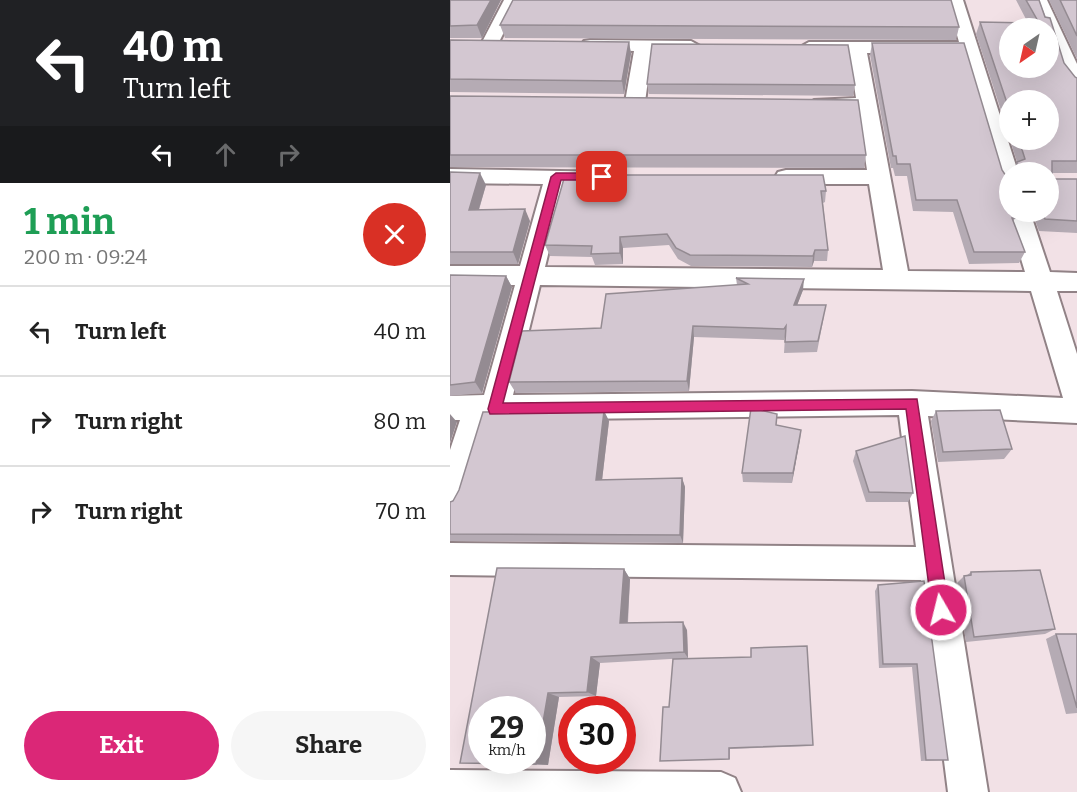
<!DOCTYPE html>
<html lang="en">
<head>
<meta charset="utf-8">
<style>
  :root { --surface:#fff; --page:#f6f6f6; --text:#222; --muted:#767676; --line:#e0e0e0; --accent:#db2777 }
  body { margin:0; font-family:Bitter,serif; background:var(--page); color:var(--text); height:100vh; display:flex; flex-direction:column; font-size:22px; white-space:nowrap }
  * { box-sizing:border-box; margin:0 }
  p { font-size:20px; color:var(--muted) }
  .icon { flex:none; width:33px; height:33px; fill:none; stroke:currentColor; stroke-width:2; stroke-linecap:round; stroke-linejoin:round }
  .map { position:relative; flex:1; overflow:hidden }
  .sheet { display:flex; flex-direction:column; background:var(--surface); width:450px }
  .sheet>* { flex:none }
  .top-card { background:#202124; color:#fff; overflow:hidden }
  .needle { width:39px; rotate:214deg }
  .controls { position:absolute; left:549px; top:18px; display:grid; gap:12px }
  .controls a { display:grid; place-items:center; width:60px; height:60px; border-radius:50%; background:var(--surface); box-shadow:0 6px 24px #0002; font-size:30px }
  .speed { position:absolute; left:18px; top:696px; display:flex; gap:12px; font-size:30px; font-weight:700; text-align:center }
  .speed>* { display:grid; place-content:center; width:78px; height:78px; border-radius:50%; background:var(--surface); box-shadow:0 6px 24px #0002; line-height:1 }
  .speed small { font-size:15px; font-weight:400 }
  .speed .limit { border:9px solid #d22; background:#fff; color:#111 }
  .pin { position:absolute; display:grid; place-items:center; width:51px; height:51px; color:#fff; margin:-26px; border-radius:12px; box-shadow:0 3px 9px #0006 }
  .me { position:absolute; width:66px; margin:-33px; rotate:352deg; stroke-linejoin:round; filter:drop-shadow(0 0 4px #0008) }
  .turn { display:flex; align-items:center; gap:21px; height:126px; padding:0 24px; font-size:27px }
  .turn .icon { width:78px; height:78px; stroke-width:2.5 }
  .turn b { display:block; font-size:42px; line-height:51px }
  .lanes { display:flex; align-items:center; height:57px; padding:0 24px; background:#0003; justify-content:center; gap:30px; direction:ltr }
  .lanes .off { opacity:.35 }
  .round { display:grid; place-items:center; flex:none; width:63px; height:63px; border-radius:32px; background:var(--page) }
  .summary { display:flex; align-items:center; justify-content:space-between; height:102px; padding:0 24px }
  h1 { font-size:36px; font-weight:700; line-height:45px; color:#1e9e55 }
  .action { display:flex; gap:12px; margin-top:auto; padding:12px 24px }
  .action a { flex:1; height:69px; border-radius:36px; background:var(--accent); color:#fff; font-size:24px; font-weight:700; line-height:69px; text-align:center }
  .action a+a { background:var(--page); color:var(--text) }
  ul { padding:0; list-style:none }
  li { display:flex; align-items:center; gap:18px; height:90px; padding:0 24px; border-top:2px solid var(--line) }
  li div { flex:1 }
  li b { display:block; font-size:22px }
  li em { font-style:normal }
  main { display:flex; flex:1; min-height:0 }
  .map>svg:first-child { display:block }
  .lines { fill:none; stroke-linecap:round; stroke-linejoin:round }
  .minor-casing { stroke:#918286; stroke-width:4 }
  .minor { fill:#fff; fill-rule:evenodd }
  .wall { fill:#b5abb4 }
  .shaded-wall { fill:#948b92 }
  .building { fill:#d3c7d1; stroke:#948b92; stroke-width:1.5; fill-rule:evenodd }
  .route { fill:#db2777; stroke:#8e194d; stroke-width:1.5 }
</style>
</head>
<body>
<main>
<section class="sheet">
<div class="top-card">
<div class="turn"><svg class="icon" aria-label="left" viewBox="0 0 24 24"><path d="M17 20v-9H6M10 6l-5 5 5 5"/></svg><div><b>40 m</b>Turn left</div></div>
<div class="lanes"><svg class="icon" aria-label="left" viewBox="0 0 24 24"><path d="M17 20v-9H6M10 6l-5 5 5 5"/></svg><svg class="icon off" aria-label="ahead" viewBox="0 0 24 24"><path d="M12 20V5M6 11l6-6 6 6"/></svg><svg class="icon off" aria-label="right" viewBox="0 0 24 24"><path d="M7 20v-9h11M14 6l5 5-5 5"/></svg></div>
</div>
<div class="summary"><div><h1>1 min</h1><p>200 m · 09:24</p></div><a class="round" style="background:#d93025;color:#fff"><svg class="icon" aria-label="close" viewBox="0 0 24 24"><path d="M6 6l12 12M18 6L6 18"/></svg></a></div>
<ul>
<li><svg class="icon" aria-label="left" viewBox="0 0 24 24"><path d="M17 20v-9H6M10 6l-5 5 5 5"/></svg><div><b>Turn left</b></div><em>40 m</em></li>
<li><svg class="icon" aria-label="right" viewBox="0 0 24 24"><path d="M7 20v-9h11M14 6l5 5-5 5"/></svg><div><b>Turn right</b></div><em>80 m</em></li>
<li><svg class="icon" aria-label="right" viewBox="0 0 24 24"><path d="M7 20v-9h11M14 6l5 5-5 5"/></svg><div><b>Turn right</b></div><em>70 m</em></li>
</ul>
<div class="action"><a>Exit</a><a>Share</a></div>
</section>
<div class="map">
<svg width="627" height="792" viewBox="0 0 627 792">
  <rect width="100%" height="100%" fill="#f2e1e6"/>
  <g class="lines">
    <defs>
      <g id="minor">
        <polygon points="54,0 70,0 46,48 34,48 31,44"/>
        <path d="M497 0H513L568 172H560V188L552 186 549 181 512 53H417L458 271 575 272 557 212 560 209V212H580L600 272 627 273V291H607L627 354V423L478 416 538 792H498L471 580 0 575V543L466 547 449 415 39 420 16 497 11 507 0 512V450L10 420H0V396L34 395 65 285 0 284V266H70L93 184 0 183V169L162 172 165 177 162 182 115 184 95 267 433 270 419 184H336L328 182 325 177 328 172 336 170H417L408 110 364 108 361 104 364 100 406 98 399 53 359 52 350 47 359 42H509ZM90 285 581 291 613 398 462 391 63 395Z"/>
        <path d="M581 0H597L627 64V91C612 87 598 44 598 28H593Z"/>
        <polygon points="140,40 241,41 250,46 241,51 202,51 195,102 192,106 178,106 175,102 184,51 134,49 131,45 134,41"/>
        <polygon points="0,770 271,772 285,778 291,792 0,792"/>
      </g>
    </defs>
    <use href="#minor" class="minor-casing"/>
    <use href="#minor" class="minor"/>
  </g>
  <g class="wall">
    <polygon points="0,0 51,0 32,38 0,38"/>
    <polygon points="566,0 589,0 614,63 625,77 627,78 627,173 602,173 602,179 627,179 627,233 589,231 582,212 598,212 598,172 563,172 567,162 560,140 598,140 560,100 560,138 526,34 530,22 578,23"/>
    <polygon points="599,0 627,0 627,59"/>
    <polygon points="50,25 509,27 506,40 55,38"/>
    <polygon points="0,40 179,42 181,54 174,94 0,92"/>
    <polygon points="422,43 552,170 556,176 560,212 565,218 563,222 575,252 569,263 519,264 503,212 463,211 457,176 445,176 443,168 441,168 420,55"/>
    <polygon points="197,84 405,85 403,96 199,94"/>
    <polygon points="0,96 416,155 414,168 0,167"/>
    <polygon points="0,172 36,185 29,210 80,221 68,264 0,264"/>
    <polygon points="115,175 376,191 375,202 373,203 378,250 377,261 364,261 362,267 241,266 228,259 219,245 173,248 173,264 145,265 142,257 100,256 95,245"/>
    <polygon points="0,275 56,276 62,287 32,393 0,396"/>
    <polygon points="286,278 353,290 347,305 374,316 367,352 334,353 335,337 334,340 244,337 239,391 66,393 59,382 151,328 287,285"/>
    <polygon points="154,411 159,421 152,480 232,478 235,487 233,543 0,541 0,502"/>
    <polygon points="486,411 562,449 554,459 488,462 481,421"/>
    <polygon points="327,425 351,430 342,483 293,482 292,473"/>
    <polygon points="406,451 463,493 458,502 416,502 403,461"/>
    <polygon points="174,569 180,579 178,623 237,630 238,658 150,663 146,696 109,697 98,765 27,764"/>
    <polygon points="521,572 605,629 595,634 516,642 507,583 514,576 516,576"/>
    <polygon points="474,581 492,760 471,761 462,667 429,668 425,591 428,585"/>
    <polygon points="606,634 627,634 627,713 616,714 596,639"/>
    <polygon points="213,707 363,745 361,746 280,749 280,759 210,761"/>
  </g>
  <g class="shaded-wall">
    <polygon points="41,0 51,0 32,38 27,25"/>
    <polygon points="179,42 181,54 174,94 172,81"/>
    <polygon points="30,173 36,185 25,222 19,210"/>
    <polygon points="75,209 80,221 68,264 63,252"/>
    <polygon points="170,237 173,248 173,264 170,253"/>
    <polygon points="365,250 364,261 362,267 363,256"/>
    <polygon points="56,276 62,287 32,393 25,382"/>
    <polygon points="354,279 353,290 343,316 344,305"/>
    <polygon points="243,326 244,337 239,391 237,381"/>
    <polygon points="154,411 159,421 151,489 146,480"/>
    <polygon points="0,414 7,422 0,443"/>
    <polygon points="351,430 350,440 342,483 343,473"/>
    <polygon points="232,478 235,487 233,543 230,535"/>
    <polygon points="174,569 180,579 177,631 170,623"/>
    <polygon points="233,622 237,630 238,658 234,652"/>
    <polygon points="141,657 150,663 146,696 137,692"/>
    <polygon points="98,693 109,697 98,765 86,764"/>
  </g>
  <g class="building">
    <polygon points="0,0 41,0 27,25 0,26"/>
    <polygon points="63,0 501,0 509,27 50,25"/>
    <path d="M576 0H589L595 17 600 18 614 63 625 77 627 78V161H602V179H627V221L595 219 592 212H598V172H567V162L575 159 569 140H598V100H560V112L530 22 589 23ZM560 28H598V68H560Z"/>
    <polygon points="610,0 627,0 627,36"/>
    <polygon points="0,40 179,42 172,81 0,79"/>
    <polygon points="422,43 514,43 552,170 556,176 560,177 560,212 563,212 565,218 562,218 575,252 524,252 507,200 466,200 460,164 447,164 446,156 443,156"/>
    <polygon points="202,44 398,45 405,85 197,84"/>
    <polygon points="0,96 408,100 416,155 0,155"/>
    <polygon points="0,172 30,173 19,210 75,209 63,252 0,252"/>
    <polygon points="115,175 373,175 376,191 371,191 378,250 365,250 363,256 240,255 226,248 217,234 170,237 170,253 141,254 142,246 95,245"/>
    <polygon points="0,275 56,276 25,382 0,385"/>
    <polygon points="286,278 354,279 344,305 376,305 368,341 335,342 336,326 334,329 243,326 237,381 59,382 72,331 151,328 156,294 298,284"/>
    <polygon points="301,408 327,414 326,425 351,430 343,473 292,473"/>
    <polygon points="550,410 562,449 493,452 486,411"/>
    <polygon points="154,411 146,480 232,478 230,535 0,534 0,502 3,501 9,490 33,412"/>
    <polygon points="455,436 463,493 419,492 406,451"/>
    <path d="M47 568 174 569 170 623 233 622 234 652 141 657 137 692 98 693 86 764 10 763ZM32 710H82V760H32Z"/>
    <polygon points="590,570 605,629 524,637 514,576 521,575 521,572"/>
    <polygon points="474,581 498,760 476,760 467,664 433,664 428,585"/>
    <polygon points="606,634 627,634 627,708"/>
    <polygon points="357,646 363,745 279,748 279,759 210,761 213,707 219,707 223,659 301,657 301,648"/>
  </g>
  <polygon class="route" points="106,173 152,173 158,177 152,180 111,180 53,403 467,399 499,610 497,616 491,618 485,616 482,610 456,409 40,414 38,409 101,177"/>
</svg>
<div class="controls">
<a><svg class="needle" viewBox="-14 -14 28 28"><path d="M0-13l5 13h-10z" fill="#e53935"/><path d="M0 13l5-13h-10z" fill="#767676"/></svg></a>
<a>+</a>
<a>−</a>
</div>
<div class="speed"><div>29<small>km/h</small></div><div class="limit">30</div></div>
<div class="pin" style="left:152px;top:177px;background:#d93025"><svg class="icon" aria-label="arrive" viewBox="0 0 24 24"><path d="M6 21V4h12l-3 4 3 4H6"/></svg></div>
<svg class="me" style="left:491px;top:610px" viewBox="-20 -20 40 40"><circle r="17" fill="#db2777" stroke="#fff" stroke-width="3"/><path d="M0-11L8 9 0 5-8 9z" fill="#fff"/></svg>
</div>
</main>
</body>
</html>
